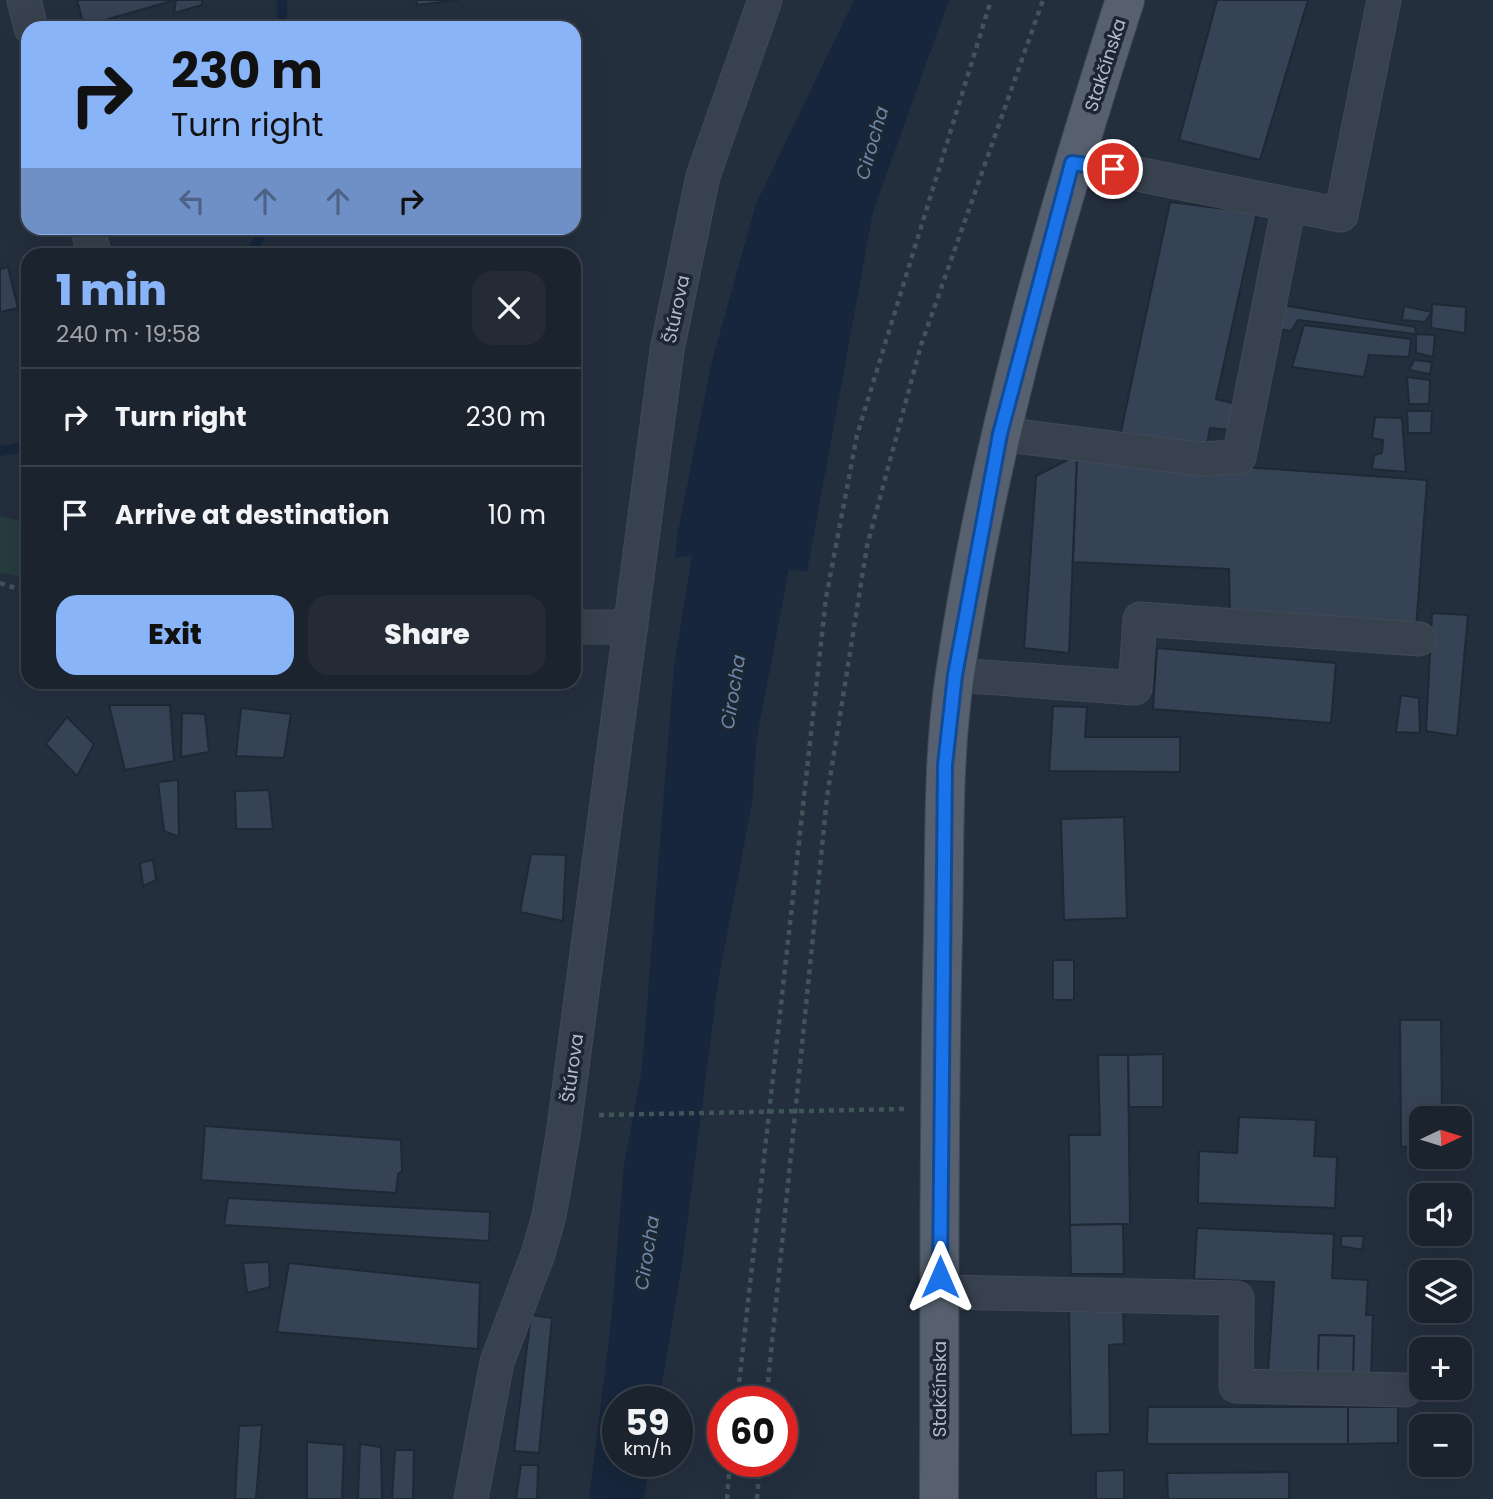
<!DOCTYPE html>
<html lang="en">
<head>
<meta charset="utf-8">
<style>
  :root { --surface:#1b232e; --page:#242b36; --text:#f1f3f6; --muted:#a0a4aa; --line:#39404a; --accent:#8ab4f8 }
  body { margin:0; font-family:Poppins,sans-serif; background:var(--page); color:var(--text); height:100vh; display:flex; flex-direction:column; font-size:26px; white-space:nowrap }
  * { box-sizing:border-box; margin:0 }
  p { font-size:23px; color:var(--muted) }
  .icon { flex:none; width:38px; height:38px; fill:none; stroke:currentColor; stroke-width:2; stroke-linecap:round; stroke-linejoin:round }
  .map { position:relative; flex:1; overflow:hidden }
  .sheet { position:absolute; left:21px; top:248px; width:560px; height:441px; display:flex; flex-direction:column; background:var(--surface); border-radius:21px; box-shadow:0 7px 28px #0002,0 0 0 2px var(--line) }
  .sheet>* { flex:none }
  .hud { position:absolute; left:21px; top:21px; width:560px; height:214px; border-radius:21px; box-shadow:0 7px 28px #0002,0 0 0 2px var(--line); background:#8ab4f8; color:#111; overflow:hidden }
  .needle { width:46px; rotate:86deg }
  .tools { position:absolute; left:1409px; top:1106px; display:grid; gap:14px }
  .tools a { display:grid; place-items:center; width:63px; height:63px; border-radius:14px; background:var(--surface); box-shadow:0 7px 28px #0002,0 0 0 2px var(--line); font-size:35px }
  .speed { position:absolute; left:602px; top:1386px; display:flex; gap:14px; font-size:35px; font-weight:700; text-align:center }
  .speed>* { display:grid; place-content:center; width:91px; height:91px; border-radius:50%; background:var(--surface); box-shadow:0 7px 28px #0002,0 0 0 2px var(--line); line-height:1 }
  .speed small { font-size:18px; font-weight:400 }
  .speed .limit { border:10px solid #d22; background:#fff; color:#111 }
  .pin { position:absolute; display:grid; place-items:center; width:60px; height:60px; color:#fff; margin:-30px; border:4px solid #fff; border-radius:50%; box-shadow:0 2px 7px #0007 }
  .me { position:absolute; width:77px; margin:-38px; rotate:0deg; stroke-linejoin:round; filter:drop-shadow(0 0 5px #0008) }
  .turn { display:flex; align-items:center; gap:24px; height:147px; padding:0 35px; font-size:32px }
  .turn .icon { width:91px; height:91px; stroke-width:2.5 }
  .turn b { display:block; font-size:49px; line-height:60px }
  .lanes { display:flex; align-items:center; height:66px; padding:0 35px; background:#0003; justify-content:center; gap:35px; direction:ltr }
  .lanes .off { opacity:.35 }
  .round { display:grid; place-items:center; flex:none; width:74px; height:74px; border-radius:21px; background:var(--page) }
  .summary { display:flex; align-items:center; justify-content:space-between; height:119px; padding:0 35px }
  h1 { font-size:42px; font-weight:800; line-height:52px; color:var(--accent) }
  .action { display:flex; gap:14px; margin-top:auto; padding:14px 35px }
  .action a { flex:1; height:80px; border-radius:21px; background:var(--accent); color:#111; font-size:28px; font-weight:800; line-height:80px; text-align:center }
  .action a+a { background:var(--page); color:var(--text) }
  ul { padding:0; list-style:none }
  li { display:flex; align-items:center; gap:21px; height:98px; padding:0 35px; border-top:2px solid var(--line) }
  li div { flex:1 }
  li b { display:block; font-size:26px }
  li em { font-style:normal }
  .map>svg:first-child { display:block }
  .green { fill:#263c3f }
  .water { fill:#17263c }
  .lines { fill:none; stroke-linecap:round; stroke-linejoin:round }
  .stream { stroke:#17263c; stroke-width:10 }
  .building { fill:#364354; stroke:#1f2835; stroke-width:2 }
  .minor-casing { stroke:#414a57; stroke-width:35 }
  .major-casing { stroke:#414a57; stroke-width:40 }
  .path { stroke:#3f5557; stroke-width:4.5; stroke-dasharray:5 5; stroke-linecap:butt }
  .minor { stroke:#38414e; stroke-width:33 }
  .major { stroke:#56606e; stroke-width:38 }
  .route-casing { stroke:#114b97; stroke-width:18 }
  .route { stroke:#1a73e8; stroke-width:12 }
  .labels { text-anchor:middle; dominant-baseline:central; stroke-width:7; stroke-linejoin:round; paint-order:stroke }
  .street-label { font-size:18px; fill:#b4bcc9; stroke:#1d2633 }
  .water-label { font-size:19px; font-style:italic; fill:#6d86a8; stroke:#1d2633 }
</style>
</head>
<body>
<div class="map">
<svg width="1493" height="1499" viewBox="0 0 1493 1499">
  <rect width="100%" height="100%" fill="#242f3e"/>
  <polygon class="green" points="0,516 28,523 28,579 0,572"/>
  <polygon class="water" points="854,0 949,0 873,212 807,572 789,569 757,737 752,803 718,982 682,1264 659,1402 618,1402 618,1461 649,1461 644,1499 589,1499 611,1323 624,1165 642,1068 674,667 692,555 675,558 677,537 712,361 756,204"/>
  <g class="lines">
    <g class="stream">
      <polyline points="282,0 282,28"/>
      <polyline points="249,256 265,228"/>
      <polyline points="0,451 28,446"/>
    </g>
  </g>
  <g class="building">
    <polygon points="77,0 175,0 84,26"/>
    <polygon points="176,0 202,0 202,5 174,13"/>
    <polygon points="416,0 460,0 417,5"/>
    <polygon points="1217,0 1308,0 1260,160 1179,140"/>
    <polygon points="1170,202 1257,213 1216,399 1237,404 1231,430 1210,428 1205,455 1120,436"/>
    <polygon points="8,267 18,308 0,312 0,269"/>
    <polygon points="1432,304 1466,307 1465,333 1431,328"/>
    <polygon points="1282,305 1415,327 1416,334 1298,320 1291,331 1277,329"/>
    <polygon points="1404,306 1432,312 1425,322 1402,320"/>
    <polygon points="1304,325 1411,339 1409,357 1369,355 1364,377 1292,367"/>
    <polygon points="1416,334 1435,335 1433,357 1416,353"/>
    <polygon points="1414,360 1432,362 1430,374 1409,370"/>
    <polygon points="1407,377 1430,380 1429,404 1409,404"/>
    <polygon points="1407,411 1432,411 1431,433 1408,433"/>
    <polygon points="1375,417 1402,418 1406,472 1372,469 1374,455 1382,453 1383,440 1372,438"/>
    <polygon points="1077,455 1427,480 1416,629 1230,618 1229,569 1073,562"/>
    <polygon points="1077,455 1069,653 1024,648 1036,476"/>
    <polygon points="1432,613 1468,615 1457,736 1426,731"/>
    <polygon points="1157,648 1336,663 1331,723 1153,709"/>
    <polygon points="1401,695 1419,698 1420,733 1396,732"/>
    <polygon points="109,705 170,705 174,761 125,770"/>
    <polygon points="1053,706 1087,707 1085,737 1180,737 1180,772 1049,771"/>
    <polygon points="241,708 291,714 284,758 236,756"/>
    <polygon points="182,713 205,714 209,752 181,757"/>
    <polygon points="67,717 94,744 77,776 46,744"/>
    <polygon points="178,780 179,837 164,831 158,782"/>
    <polygon points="269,790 273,829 236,829 235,791"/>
    <polygon points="1124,817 1127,918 1064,920 1061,819"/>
    <polygon points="531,854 566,855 563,921 520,912"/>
    <polygon points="153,860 156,880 143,886 140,863"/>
    <rect x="1053" y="960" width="21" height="40"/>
    <polygon points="1400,1020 1441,1020 1442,1118 1421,1118 1421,1146 1401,1147"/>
    <polygon points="1163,1054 1163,1107 1129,1107 1128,1055"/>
    <polygon points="1098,1055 1128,1055 1130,1224 1070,1225 1069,1135 1100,1135"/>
    <polygon points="1239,1117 1316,1120 1314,1156 1337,1157 1335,1208 1198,1203 1199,1151 1237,1153"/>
    <polygon points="205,1126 401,1140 402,1171 398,1174 396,1193 201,1180"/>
    <polygon points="228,1198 490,1212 489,1241 224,1225"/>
    <polygon points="1123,1224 1124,1274 1071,1274 1070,1225"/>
    <polygon points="1197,1228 1334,1234 1332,1278 1368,1280 1366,1315 1373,1315 1371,1376 1353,1375 1354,1336 1319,1335 1318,1374 1268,1373 1274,1282 1194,1279"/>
    <polygon points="1341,1236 1364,1236 1362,1250 1341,1246"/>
    <polygon points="269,1262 270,1287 247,1293 243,1263"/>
    <polygon points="289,1263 480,1283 478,1349 277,1332"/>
    <polygon points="1069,1308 1123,1308 1124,1344 1109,1345 1110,1434 1071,1435"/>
    <polygon points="531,1315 552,1318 539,1453 514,1451"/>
    <polygon points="1319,1335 1354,1336 1353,1375 1318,1374"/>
    <polygon points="1148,1407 1348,1407 1348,1444 1147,1444"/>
    <polygon points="1348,1407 1398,1407 1398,1443 1348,1444"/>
    <polygon points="262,1425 256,1499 235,1499 239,1426"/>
    <polygon points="307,1442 344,1445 342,1499 307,1499"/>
    <polygon points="360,1444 381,1447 382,1499 358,1499"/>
    <polygon points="395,1450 414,1450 413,1499 392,1499"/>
    <polygon points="521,1465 538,1465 537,1499 516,1499"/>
    <polygon points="1124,1470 1124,1499 1096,1499 1096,1471"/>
    <polygon points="1289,1472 1289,1499 1168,1499 1167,1473"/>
  </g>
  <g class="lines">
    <defs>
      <g id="minor">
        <polyline points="24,0 31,28"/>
        <polyline points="1073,161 1341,215 1384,0"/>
        <polyline points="87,228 95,256"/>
        <polyline points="1000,434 1199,459 1239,457 1289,205"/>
        <polyline points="574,627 631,627"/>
        <polyline points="955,675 1135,688 1140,619 1419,639"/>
        <polyline points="940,1292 1237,1298 1236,1386 1405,1390"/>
        <polyline points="471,1499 497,1362 538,1254 549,1216 563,1135 667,350 703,176 765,0"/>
      </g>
      <path id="major" d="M939 1499C940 1310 938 1122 943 933 945 846 942 760 955 674 989 443 1054 221 1125 0"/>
    </defs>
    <use href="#minor" class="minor-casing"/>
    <use href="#major" class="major-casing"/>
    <g class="path">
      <polyline points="0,583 28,592"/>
      <polyline points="599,1115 905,1109"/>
      <polyline points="737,1402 826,598 857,435 991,0"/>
      <polyline points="766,1402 827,797 867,546 921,345 1043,0"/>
      <polyline points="727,1499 730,1461"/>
      <polyline points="757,1499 760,1461"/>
    </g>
    <use href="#minor" class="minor"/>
    <use href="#major" class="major"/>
  </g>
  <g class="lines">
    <defs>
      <polyline id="route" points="940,1277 945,765 955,675 1000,434 1072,163 1113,169"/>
    </defs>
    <use href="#route" class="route-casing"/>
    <use href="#route" class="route"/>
  </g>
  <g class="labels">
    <g class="street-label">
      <text transform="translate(1105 65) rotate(-72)">Stakčínska</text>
      <text transform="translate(676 309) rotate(-78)">Štúrova</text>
      <text transform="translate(572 1068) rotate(-82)">Štúrova</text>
      <text transform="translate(939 1389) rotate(-90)">Stakčínska</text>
    </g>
    <g class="water-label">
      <text transform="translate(872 143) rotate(-74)">Cirocha</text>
      <text transform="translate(733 692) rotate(-81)">Cirocha</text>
      <text transform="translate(647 1253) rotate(-81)">Cirocha</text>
    </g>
  </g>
</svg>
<div class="tools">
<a><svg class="needle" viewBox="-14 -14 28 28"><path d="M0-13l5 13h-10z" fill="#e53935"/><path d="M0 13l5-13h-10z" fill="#a0a4aa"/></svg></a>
<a><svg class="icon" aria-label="sound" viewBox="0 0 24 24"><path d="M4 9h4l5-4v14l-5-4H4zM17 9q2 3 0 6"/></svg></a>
<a><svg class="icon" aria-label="layers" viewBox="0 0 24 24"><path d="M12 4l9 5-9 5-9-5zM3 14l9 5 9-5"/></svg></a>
<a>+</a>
<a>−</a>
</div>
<div class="speed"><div>59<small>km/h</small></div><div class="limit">60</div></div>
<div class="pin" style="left:1113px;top:169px;background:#d93025"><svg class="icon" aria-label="arrive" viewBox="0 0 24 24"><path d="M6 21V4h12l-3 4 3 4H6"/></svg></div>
<svg class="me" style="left:940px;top:1277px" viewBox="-20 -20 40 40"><path d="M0-17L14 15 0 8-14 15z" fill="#1a73e8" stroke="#fff" stroke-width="4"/></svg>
<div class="hud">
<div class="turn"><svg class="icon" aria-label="right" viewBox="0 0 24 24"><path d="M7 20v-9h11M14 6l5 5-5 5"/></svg><div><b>230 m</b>Turn right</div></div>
<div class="lanes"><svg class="icon off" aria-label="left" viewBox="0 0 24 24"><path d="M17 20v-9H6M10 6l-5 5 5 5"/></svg><svg class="icon off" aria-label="ahead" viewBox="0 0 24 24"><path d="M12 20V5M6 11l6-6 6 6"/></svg><svg class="icon off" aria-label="ahead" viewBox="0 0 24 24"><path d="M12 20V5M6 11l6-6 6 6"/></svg><svg class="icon" aria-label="right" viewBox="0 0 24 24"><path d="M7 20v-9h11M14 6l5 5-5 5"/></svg></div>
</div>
<section class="sheet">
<div class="summary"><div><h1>1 min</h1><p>240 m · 19:58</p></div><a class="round"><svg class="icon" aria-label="close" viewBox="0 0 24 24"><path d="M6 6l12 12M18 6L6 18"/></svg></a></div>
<ul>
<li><svg class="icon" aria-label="right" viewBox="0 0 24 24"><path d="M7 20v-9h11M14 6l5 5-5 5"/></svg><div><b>Turn right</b></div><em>230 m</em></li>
<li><svg class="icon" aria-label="arrive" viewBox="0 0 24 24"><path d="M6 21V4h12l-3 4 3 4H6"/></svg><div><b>Arrive at destination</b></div><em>10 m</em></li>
</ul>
<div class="action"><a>Exit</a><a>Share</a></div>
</section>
</div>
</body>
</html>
